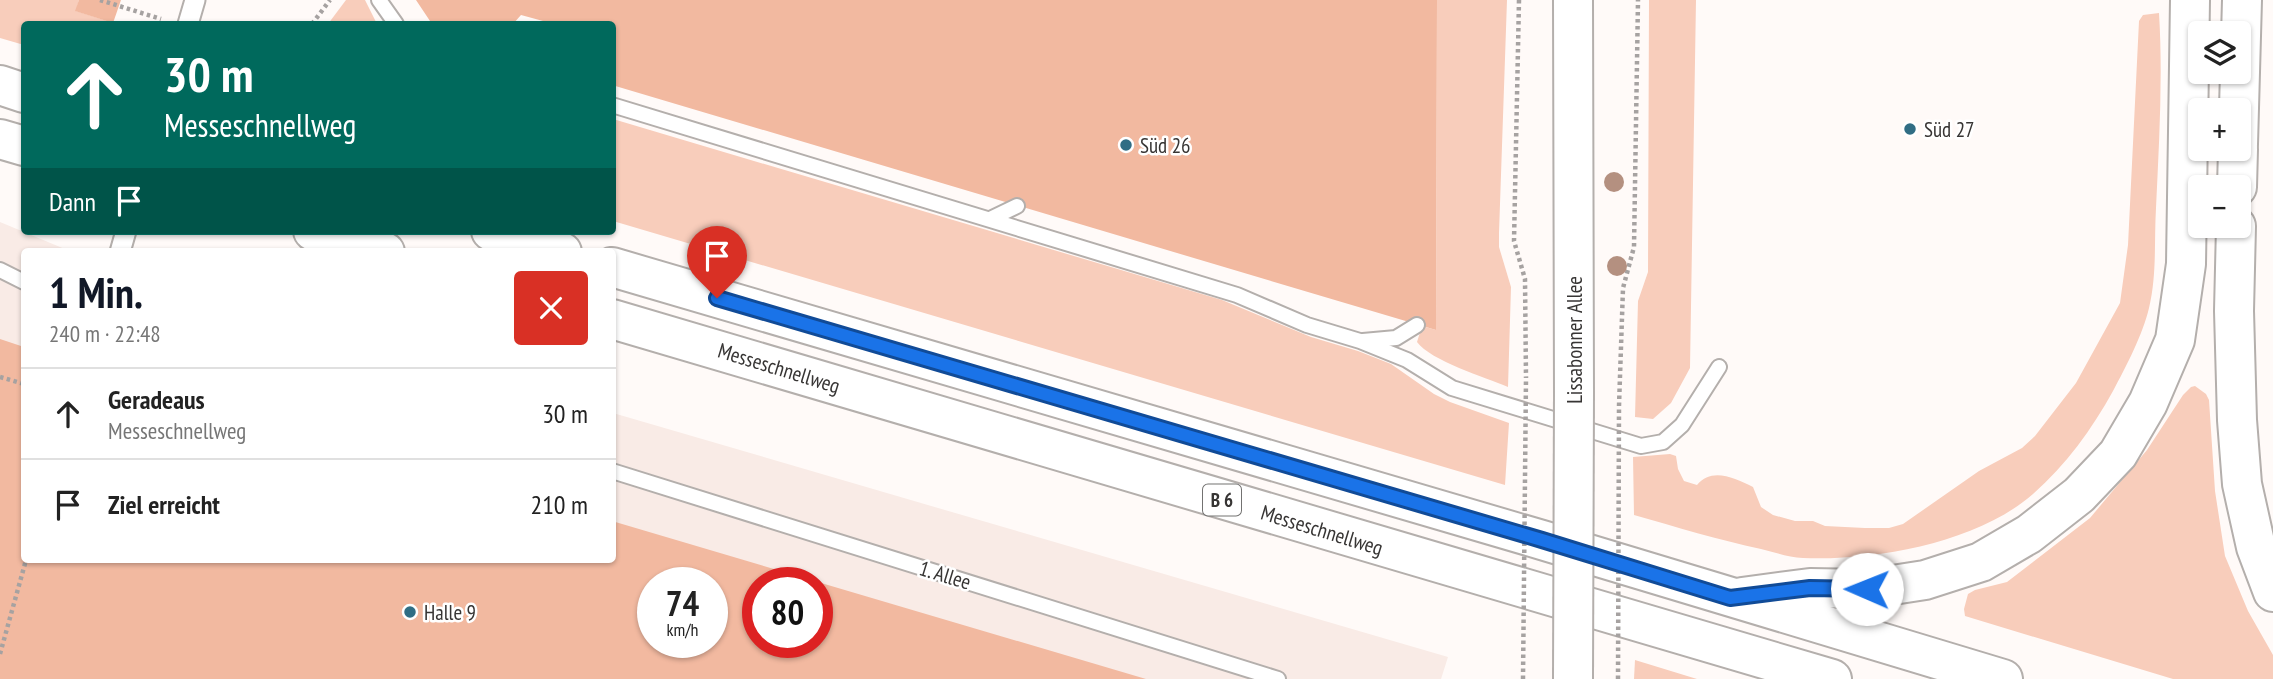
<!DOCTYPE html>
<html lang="de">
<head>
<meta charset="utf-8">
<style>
  :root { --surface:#fff; --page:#f2f2f2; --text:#222; --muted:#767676; --line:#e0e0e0; --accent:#111827 }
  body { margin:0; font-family:"PT Sans Narrow",sans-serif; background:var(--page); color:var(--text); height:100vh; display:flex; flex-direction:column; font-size:26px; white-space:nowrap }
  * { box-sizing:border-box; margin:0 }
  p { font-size:23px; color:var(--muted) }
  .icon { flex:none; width:38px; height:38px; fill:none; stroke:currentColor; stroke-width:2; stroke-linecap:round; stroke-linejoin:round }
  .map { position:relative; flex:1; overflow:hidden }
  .panel { position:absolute; left:21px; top:248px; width:595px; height:315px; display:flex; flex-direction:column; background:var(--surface); border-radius:7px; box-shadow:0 2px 5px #0004 }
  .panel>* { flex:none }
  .guide { position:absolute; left:21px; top:21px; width:595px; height:214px; border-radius:7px; box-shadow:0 2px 5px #0004; background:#00695c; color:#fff; overflow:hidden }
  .fabs { position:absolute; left:2188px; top:21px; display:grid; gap:14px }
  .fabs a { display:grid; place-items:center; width:63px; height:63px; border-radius:7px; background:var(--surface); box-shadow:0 2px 5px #0004; font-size:35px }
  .speed { position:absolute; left:637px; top:567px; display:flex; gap:14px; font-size:35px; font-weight:700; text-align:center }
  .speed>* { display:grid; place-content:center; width:91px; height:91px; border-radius:50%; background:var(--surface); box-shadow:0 2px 5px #0004; line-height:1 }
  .speed small { font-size:18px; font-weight:400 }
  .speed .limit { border:10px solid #d22; background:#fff; color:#111 }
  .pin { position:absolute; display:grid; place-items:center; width:60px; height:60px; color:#fff; margin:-72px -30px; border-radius:50% 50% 50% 0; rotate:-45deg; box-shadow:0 0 7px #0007 }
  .pin .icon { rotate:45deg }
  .me { position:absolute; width:77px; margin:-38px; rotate:271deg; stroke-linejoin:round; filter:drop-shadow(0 0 5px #0008) }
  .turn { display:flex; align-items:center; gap:24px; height:147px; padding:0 28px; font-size:32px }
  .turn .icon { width:91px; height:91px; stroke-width:2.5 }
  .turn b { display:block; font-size:49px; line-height:60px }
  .then { display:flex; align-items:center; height:66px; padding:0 28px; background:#0003; gap:14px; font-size:26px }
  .round { display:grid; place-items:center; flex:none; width:74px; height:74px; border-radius:7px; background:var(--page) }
  .head { display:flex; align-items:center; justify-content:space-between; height:119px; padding:0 28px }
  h1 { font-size:42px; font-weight:700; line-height:52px; color:var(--accent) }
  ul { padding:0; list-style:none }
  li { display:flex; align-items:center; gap:21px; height:91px; padding:0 28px; border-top:2px solid var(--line) }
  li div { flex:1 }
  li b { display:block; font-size:26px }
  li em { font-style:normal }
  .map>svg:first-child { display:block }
  .built { fill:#f9ebe6; fill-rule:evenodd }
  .green { fill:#f8cdbb }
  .building { fill:#f2b9a0; fill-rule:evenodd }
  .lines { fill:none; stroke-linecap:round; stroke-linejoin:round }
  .service-casing { stroke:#b4afac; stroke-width:18 }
  .pedestrian-casing { stroke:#b4afac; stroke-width:23 }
  .secondary-casing { stroke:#b4afac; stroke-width:42 }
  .trunk-casing { stroke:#b4afac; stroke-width:42 }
  .path { stroke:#a6a2a1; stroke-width:4.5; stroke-dasharray:3.5 3.5; stroke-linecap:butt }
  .service { stroke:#fff; stroke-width:14 }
  .pedestrian { stroke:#fff; stroke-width:19 }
  .secondary { stroke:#fff; stroke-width:38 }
  .trunk { stroke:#fff; stroke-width:38 }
  .secondary-bridge-casing { stroke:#b4afac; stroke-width:42; stroke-linecap:butt }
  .path-bridge { stroke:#a6a2a1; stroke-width:4.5; stroke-dasharray:3.5 3.5; stroke-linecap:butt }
  .secondary-bridge { stroke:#fff; stroke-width:38 }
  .tree { fill:#b49080 }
  .route-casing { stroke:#114b97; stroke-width:18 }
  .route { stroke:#1a73e8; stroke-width:12 }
  .poi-dot { fill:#306d84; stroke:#fff; stroke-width:2.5 }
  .labels { text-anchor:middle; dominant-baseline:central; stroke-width:5; stroke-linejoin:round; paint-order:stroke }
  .shield { fill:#fff; stroke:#737271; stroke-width:2 }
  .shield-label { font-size:19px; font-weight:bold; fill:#373534 }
  .poi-label { font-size:21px; fill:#373534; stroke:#fff; text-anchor:start }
  .street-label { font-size:21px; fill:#373534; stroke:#fff }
</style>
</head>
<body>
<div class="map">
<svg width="2273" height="679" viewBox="0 0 2273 679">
  <rect width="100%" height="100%" fill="#fffaf8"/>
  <path class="built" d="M0 222 72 252H24V560H612L613 413 1448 657 1441 679H0ZM653 583H712V642H653ZM758 583H817V642H758Z"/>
  <g class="green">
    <polygon points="0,0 79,0 76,11 117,24 24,24 24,45 0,38"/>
    <polygon points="346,0 365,0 377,24 328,24"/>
    <path d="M1437 0H1507L1499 233V247L1511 287 1508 387C1485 377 1431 361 1417 342L1422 326 1436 330Z"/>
    <polygon points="1649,0 1696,0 1690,368 1671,403 1653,419 1635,417 1638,301 1648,272"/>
    <path d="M2159 13C2163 78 2159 143 2156 208 2154 242 2157 275 2149 308 2143 334 2126 367 2113 391 2092 429 2066 465 2033 494 1977 543 1875 561 1803 558 1789 558 1775 552 1761 549 1719 540 1676 527 1634 515L1633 457 1670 454 1676 456 1678 469 1684 481 1697 485C1712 467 1734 478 1753 487L1761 507 1773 515 1795 521H1813L1825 526 1865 528H1889L1903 524 1979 471 2022 448 2035 436 2076 383 2120 303 2128 245 2139 21 2143 15Z"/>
    <polygon points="613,119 1222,300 1311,337 1358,351 1391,364 1434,394 1450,402 1509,423 1505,485 613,221"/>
    <polygon points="2195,386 2206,394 2209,400 2215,491 2225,556 2248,611 2273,655 2273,679 2173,679 1965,616 1964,609 1968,594 1975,590 2007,582 2090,518 2147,450 2183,395 2191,387"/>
    <polygon points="1635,660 1697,679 1634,679"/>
  </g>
  <g class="building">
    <polygon points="79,0 121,0 113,23 75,11"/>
    <polygon points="416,0 1437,0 1436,330 612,85 612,24 554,24 521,15 513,24 432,24"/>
    <path d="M0 339 24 347V560H612V521L1146 679H0ZM653 583H712V642H653ZM758 583H817V642H758Z"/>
  </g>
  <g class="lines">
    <defs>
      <g id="service">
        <polyline points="379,0 396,24"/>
        <polyline points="612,105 1237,295 1307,325 1360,341 1407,360 1452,388 1641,446 1663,442 1682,425 1719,367"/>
        <polyline points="990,219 1017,206"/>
        <polyline points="0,270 24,282"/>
        <polyline points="1363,341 1396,338 1417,325"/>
        <polyline points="612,471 1278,679"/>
      </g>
      <g id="pedestrian">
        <polyline points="188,24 195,0"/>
        <polyline points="120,252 126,231"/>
      </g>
      <polyline id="secondary" points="1573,0 1574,393"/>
      <g id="trunk">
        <polyline points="0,85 24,93"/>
        <polyline points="0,139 24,146"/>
        <polyline points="2238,144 2242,0"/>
        <polyline points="2237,187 2238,149"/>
        <polyline points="2236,226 2234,311 2237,420 2242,484 2256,547 2273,592"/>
        <polyline points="313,231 385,252"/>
        <polyline points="491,231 562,252"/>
        <polyline points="612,267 1542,540 2003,679"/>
        <polyline points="612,319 1832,679"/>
        <polyline points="1742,597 1810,588 1867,589 1925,580 1981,562 2029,534 2079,495 2118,454 2148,403 2175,340 2186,264 2190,0"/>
      </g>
    </defs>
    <use href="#service" class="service-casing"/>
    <use href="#pedestrian" class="pedestrian-casing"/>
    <use href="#secondary" class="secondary-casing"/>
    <use href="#trunk" class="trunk-casing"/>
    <g class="path">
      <polyline points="100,0 161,19"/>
      <polyline points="1519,0 1514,241 1525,279 1526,378"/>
      <polyline points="312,24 330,0"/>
      <polyline points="0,377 24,384"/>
      <polyline points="1619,406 1623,288 1634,247 1638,0"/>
      <polyline points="0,654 26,560"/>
    </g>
    <use href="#service" class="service"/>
    <use href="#pedestrian" class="pedestrian"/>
    <use href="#secondary" class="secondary"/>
    <use href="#trunk" class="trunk"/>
    <defs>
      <polyline id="secondary-bridge" points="1573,679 1574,393"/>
    </defs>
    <use href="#secondary-bridge" class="secondary-bridge-casing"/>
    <g class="path-bridge">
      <polyline points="1523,679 1526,378"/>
      <polyline points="1618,679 1619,406"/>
    </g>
    <use href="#secondary-bridge" class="secondary-bridge"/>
  </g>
  <g class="tree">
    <circle cx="1614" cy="182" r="10"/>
    <circle cx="1617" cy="266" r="10"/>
  </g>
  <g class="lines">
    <defs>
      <polyline id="route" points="717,298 1542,540 1730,598 1810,588 1867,589"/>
    </defs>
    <use href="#route" class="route-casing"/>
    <use href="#route" class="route"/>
  </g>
  <g class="poi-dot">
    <circle cx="1910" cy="129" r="7"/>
    <circle cx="1126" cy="145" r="7"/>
    <circle cx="410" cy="612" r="7"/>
  </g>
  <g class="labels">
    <rect class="shield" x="1203" y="484.5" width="38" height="31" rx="5"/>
    <g class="shield-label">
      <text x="1222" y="500">B 6</text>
    </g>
    <g class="poi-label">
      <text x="1924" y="129">Süd 27</text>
      <text x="1140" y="145">Süd 26</text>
      <text x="424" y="612">Halle 9</text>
    </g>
    <g class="street-label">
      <text transform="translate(1574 340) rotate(-90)">Lissabonner Allee</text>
      <text transform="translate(779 368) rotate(17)">Messeschnellweg</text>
      <text transform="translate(1322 530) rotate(17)">Messeschnellweg</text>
      <text transform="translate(945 575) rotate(17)">1. Allee</text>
    </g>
  </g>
</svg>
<div class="fabs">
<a><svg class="icon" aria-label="layers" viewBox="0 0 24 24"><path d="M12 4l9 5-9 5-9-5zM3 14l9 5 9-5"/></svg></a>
<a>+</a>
<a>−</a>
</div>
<div class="speed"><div>74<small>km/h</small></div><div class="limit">80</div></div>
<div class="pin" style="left:717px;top:298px;background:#d93025"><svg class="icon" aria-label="arrive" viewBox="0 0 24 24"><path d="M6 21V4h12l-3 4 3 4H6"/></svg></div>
<svg class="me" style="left:1867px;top:589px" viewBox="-20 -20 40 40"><circle r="19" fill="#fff"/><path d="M0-13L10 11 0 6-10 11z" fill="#1a73e8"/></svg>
<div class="guide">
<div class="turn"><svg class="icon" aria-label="ahead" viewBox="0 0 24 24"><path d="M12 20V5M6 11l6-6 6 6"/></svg><div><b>30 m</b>Messeschnellweg</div></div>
<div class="then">Dann<svg class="icon" aria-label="arrive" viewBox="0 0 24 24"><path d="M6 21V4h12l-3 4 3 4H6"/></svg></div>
</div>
<section class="panel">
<div class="head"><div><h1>1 Min.</h1><p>240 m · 22:48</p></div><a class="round" style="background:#d93025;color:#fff"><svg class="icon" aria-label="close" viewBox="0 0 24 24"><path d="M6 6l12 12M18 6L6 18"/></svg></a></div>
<ul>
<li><svg class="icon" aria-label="ahead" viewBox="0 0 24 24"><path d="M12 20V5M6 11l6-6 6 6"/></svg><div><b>Geradeaus</b><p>Messeschnellweg</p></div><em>30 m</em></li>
<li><svg class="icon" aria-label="arrive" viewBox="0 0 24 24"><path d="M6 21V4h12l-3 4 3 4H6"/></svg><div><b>Ziel erreicht</b></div><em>210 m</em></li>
</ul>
</section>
</div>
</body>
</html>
